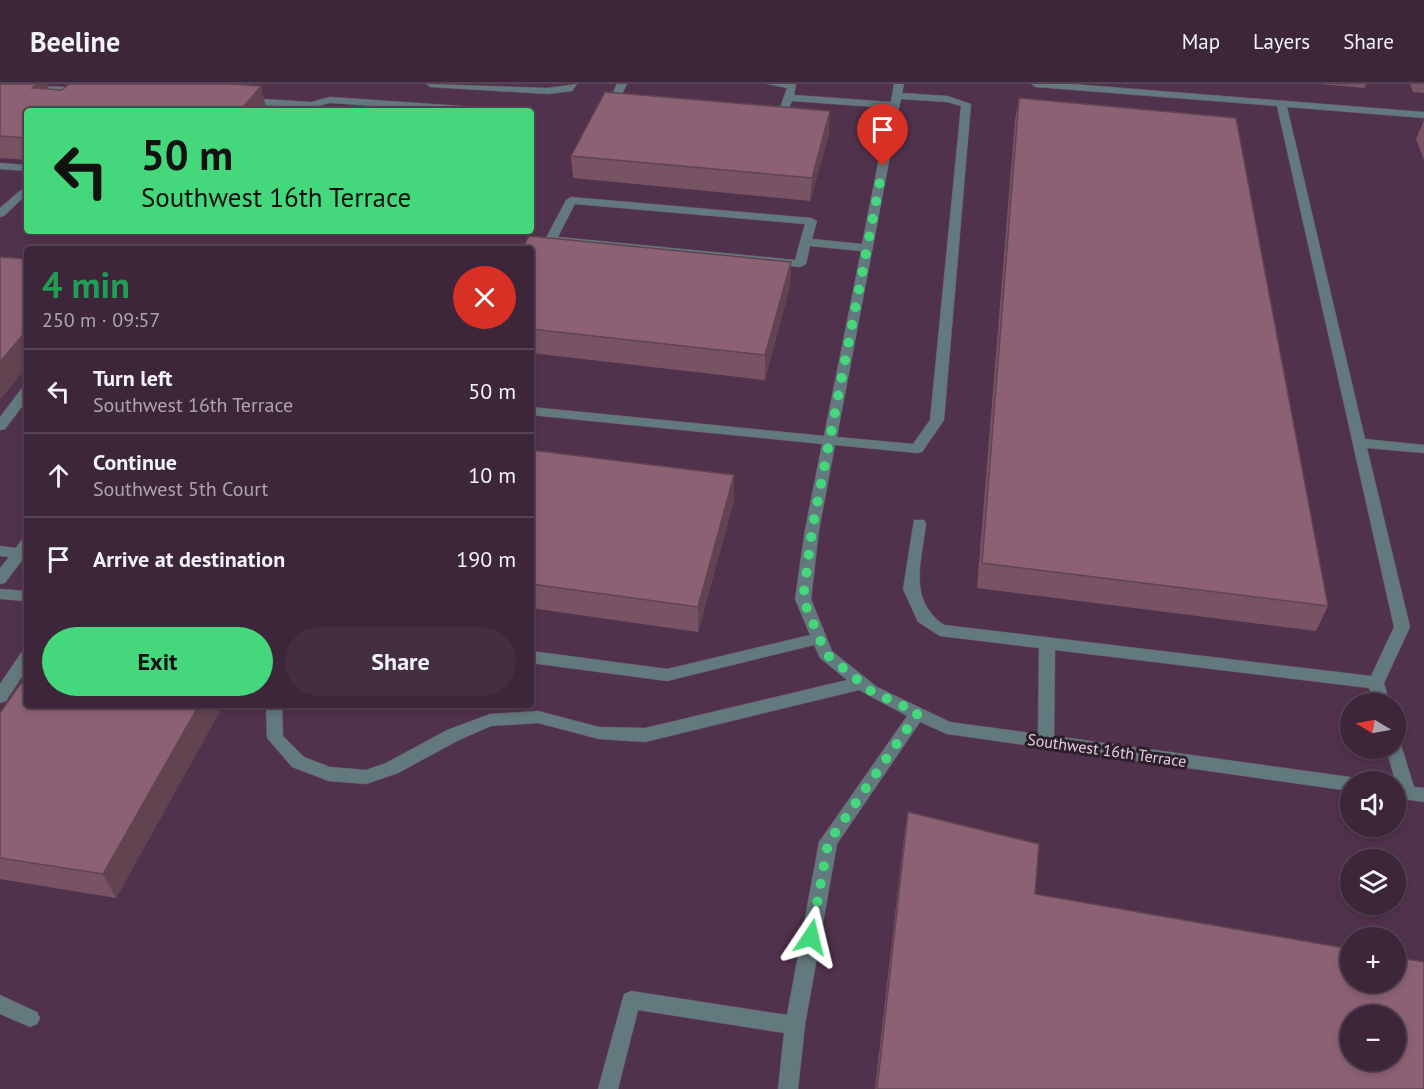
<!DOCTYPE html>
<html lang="en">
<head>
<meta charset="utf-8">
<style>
  :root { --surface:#3d2639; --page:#442e41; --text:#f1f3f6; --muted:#ada5ae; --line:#564353; --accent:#44d77b }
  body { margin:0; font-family:"PT Sans",sans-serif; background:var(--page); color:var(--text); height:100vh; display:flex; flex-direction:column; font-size:22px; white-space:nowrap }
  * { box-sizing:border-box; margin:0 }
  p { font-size:20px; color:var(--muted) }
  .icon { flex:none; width:33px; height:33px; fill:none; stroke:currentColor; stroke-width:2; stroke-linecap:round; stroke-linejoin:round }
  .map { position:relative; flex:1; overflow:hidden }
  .drawer { position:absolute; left:24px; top:162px; width:510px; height:462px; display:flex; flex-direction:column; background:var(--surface); border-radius:6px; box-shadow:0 3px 9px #0003,0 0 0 2px var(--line) }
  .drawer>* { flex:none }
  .banner { position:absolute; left:24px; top:24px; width:510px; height:126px; border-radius:6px; box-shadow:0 3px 9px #0003,0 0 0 2px var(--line); background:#44d77b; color:#111; overflow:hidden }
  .needle { width:39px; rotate:280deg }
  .controls { position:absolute; left:1340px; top:609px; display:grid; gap:12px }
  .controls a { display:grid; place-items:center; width:66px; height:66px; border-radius:50%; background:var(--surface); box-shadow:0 3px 9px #0003,0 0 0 2px var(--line); font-size:30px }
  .pin { position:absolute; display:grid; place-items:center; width:51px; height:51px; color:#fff; margin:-62px -26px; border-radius:50% 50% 50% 0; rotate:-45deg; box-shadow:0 0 6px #0007 }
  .pin .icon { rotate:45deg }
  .me { position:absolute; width:66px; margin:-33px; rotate:10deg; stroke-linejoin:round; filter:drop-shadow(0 0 4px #0008) }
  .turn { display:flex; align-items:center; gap:21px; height:126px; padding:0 18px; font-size:27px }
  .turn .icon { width:78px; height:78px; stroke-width:2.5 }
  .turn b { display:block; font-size:42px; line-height:51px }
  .round { display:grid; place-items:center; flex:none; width:63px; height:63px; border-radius:32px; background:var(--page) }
  .headline { display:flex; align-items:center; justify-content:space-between; height:102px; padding:0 18px }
  h1 { font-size:36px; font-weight:800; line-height:45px; color:#1e9e55 }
  .button { display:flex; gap:12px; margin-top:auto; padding:12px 18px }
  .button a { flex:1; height:69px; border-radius:36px; background:var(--accent); color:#111; font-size:24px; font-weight:800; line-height:69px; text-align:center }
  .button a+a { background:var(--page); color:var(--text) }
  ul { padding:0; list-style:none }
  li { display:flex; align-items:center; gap:18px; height:84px; padding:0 18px; border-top:2px solid var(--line) }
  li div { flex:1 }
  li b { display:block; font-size:22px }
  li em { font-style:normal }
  header { display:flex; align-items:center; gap:36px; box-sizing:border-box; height:84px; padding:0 30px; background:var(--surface); border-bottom:2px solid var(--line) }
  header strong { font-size:28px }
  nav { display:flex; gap:33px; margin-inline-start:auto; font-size:21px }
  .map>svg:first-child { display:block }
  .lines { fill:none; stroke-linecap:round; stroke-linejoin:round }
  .minor-casing { stroke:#6e5169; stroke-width:1 }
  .minor { fill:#62797e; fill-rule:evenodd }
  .wall { fill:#785364 }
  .shaded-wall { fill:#624451 }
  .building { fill:#8c6174; stroke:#624451; stroke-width:1.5; fill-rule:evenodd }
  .route { stroke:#44d77b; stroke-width:10; stroke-dasharray:0 18 }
  .labels { text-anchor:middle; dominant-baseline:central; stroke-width:6; stroke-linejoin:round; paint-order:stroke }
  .street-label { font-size:16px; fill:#e1cddd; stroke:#2e1f2c }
</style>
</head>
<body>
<header>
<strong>Beeline</strong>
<nav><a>Map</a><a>Layers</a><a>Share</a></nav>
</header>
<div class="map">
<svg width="1424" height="1005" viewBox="0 0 1424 1005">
  <rect width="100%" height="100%" fill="#51324c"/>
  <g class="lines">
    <defs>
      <g id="minor">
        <polygon points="0,0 84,4 89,7 84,10 0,4"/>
        <polygon points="426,0 548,4 577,0 572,7 548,10 431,3"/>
        <polygon points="617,0 627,0 622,10 634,12 634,16 613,15 611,13"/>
        <path d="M767 0H796L794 11 891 18 894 0H904L902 9 947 12 971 20 944 336 922 368 917 369 835 361 819 446 811 515 832 567 877 603 950 638 1038 650 1039 564 940 552 918 538 903 505 914 436H924L926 439C922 478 907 515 944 541L1371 592 1394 543 1277 22 1036 3 1031 0H1072L1424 28V34L1287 23 1365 355 1424 361V369L1367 364 1410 543 1384 599 1390 620H1374L1369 604 1055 566 1054 652 1350 693 1357 698H1350V707L947 650 920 638 837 760 805 941 798 1005H778L784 949 638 926 618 1005H598L624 910 631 907 787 931 819 758 907 632 859 606 645 658 599 655 538 639 491 642 459 656 398 689 366 700 329 697 292 683 267 654 266 621H282L283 652 304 673 330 683 366 686 386 679 447 646 490 630 538 627 599 643 645 644 847 596 820 574 814 561 667 597 531 579V567L667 585 810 551 795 515 805 446 822 360 531 331V323L824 352 861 167 810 162 806 180 800 183 551 159 545 156 566 116 571 113 811 134 817 137 812 155 862 160 889 24 792 17 787 29 765 28V24H780L787 4ZM901 15 947 18 961 22 930 336 913 360 837 353ZM575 120 805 140 795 176 558 153Z"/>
        <polygon points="330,13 491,24 496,27 448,27 330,19 311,24 246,20 241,17 246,14 311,18"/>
        <polygon points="0,79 27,81 27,87 0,85"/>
        <polygon points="27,101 27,110 4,132 0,133 0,124"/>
        <polygon points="27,303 27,316 5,345 0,346 0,333 22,304"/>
        <polygon points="27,454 27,475 23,475 5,499 0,500 0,484 9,473 0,472 0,462 16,464 22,455"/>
        <polygon points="0,505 27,507 27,517 0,515"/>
        <polygon points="27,567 27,585 6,617 0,619 0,600 21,569"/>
        <polygon points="1395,658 1400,659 1402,664 1414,703 1424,704 1424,718 1395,714 1396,700 1386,664 1395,664"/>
        <polygon points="0,911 37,928 40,934 37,940 30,943 0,930"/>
      </g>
    </defs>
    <use href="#minor" class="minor-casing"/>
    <use href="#minor" class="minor"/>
  </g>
  <g class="wall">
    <polygon points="0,0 62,6 261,2 266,24 27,27 27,76 0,74"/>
    <polygon points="1319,0 1366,0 1365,4"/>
    <polygon points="1410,0 1424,0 1424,9 1413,8"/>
    <polygon points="1019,14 1328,522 1316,547 977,504 1015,36"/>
    <polygon points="1424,36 1424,76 1416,55"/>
    <polygon points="829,50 810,117 573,94 571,72"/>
    <polygon points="531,165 791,178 790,202 765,296 531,269"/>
    <polygon points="531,366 734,391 734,416 698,548 531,524"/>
    <polygon points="27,621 223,621 116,814 0,795 0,629"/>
    <polygon points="908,728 1035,810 1424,1005 875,1005 904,753"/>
  </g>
  <g class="shaded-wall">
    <polygon points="37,0 47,0 52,15 32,4"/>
    <polygon points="261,2 266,24 264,27 240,27"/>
    <polygon points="830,27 829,50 810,117 812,94"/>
    <polygon points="791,178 790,202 765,296 765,271"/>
    <polygon points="27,246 27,283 0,316 0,278"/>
    <polygon points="734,391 734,416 698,548 698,523"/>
    <polygon points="199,621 223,621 223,622 116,814 103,790"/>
  </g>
  <g class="building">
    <polygon points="0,0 37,0 32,4 62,6 69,0 232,0 261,2 240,27 27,27 27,54 0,52"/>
    <polygon points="605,8 830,27 812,94 571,72"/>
    <polygon points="1019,14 1236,34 1328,522 982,479"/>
    <polygon points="529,152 791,178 765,271 531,245 531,165 522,165"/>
    <polygon points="0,173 27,175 27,246 0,278"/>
    <polygon points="531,366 734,391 698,523 531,500"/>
    <polygon points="21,599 27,600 27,621 199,621 103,790 0,774 0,629"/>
    <path d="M908 728 1039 760 1035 810 1350 865V898H1395V873L1424 878V1005H877ZM1350 932H1395V976H1350Z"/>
  </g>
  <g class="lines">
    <polyline class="route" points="811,853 828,759 918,629 871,607 826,570 803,515 812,446 883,82"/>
  </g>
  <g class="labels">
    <g class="street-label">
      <text transform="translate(1107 666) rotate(8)">Southwest 16th Terrace</text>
    </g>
  </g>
</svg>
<div class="controls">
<a><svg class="needle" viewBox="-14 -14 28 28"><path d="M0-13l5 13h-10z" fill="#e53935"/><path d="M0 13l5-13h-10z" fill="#ada5ae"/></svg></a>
<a><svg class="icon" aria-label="sound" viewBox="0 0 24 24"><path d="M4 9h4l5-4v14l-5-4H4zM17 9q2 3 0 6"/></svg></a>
<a><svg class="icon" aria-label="layers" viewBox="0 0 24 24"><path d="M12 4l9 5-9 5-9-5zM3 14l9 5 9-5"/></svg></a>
<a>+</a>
<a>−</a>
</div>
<div class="pin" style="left:883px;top:82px;background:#d93025"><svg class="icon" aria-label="arrive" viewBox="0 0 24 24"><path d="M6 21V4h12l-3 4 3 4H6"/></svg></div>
<svg class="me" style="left:811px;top:853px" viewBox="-20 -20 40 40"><path d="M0-17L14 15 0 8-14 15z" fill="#44d77b" stroke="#fff" stroke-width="4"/></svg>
<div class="banner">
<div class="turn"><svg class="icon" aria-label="left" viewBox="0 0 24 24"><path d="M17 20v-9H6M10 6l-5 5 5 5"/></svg><div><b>50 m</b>Southwest 16th Terrace</div></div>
</div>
<section class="drawer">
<div class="headline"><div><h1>4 min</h1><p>250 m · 09:57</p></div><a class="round" style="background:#d93025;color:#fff"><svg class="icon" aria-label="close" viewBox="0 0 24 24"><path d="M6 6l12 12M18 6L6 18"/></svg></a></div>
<ul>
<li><svg class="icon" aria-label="left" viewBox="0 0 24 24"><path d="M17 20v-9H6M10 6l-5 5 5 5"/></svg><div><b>Turn left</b><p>Southwest 16th Terrace</p></div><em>50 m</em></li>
<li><svg class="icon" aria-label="ahead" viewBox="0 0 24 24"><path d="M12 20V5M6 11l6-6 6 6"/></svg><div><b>Continue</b><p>Southwest 5th Court</p></div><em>10 m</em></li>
<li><svg class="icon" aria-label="arrive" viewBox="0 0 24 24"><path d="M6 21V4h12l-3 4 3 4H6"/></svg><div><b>Arrive at destination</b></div><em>190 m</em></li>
</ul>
<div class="button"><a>Exit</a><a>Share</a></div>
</section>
</div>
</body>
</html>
